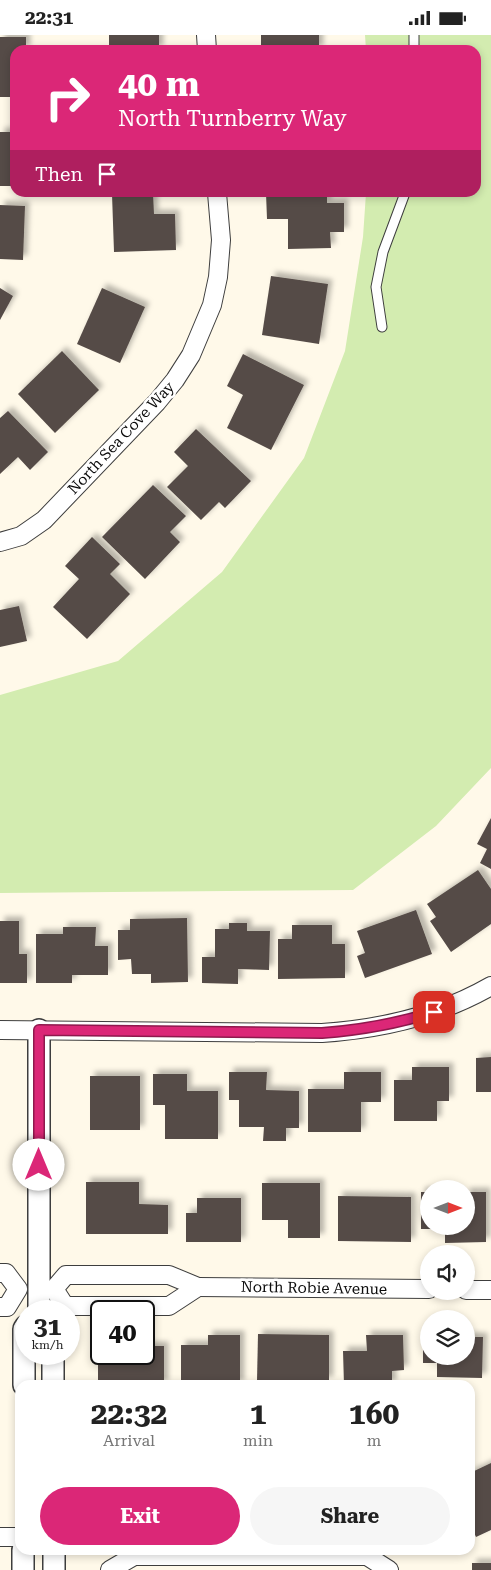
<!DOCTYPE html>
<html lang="en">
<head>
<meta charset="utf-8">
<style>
  :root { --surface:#fff; --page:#f6f6f6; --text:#222; --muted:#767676; --accent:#db2777 }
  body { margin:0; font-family:"Roboto Serif",serif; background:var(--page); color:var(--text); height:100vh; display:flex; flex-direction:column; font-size:19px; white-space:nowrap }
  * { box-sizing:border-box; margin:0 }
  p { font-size:16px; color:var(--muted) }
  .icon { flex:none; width:28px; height:28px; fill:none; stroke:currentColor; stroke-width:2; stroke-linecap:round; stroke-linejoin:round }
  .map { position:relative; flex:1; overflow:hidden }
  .side { position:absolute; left:15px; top:1345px; width:460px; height:175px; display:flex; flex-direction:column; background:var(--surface); border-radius:15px; box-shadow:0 2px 8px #0003 }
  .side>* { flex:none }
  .hud { position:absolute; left:10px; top:10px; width:471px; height:152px; border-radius:15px; box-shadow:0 2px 8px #0003; background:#db2777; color:#fff; overflow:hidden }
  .needle { width:32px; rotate:90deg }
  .fabs { position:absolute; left:420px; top:1145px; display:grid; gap:10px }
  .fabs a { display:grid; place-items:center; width:55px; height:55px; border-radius:50%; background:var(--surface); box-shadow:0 2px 8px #0003; font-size:25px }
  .speed { position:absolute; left:15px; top:1265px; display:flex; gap:10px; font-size:25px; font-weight:700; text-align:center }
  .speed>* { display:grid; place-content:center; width:65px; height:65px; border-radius:50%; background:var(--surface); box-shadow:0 2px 8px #0003; line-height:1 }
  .speed small { font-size:12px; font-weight:400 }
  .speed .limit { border:2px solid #111; border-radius:8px; background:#fff; color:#111 }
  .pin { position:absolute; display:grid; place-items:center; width:42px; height:42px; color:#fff; margin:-21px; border-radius:10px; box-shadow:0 2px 8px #0006 }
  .me { position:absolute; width:55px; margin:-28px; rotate:0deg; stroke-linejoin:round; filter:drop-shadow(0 0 4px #0008) }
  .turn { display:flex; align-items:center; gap:18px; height:105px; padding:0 25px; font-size:22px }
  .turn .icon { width:65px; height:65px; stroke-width:2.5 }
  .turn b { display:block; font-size:35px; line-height:42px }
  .then { display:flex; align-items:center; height:48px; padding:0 25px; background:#0003; gap:10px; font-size:19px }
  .eta { display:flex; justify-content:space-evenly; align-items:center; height:85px; text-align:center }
  .eta b { font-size:30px; font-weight:700; line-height:35px }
  .primary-button { display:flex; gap:10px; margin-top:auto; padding:10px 25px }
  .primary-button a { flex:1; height:58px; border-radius:30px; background:var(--accent); color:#fff; font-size:20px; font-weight:700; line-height:58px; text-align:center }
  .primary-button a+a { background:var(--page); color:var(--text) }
  .status { display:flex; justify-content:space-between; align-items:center; height:35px; padding:0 25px; background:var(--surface); direction:ltr }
  .status svg { height:14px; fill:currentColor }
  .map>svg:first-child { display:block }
  .green { fill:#d3ecb0 }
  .building { fill:#554b47; filter:url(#shadow) }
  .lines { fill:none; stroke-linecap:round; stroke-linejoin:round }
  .service-casing { stroke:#3e3e3e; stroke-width:11 }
  .minor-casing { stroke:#3e3e3e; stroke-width:20 }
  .tertiary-casing { stroke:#3e3e3e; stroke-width:24 }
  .service { stroke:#fff; stroke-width:9 }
  .minor { stroke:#fff; stroke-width:18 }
  .tertiary { stroke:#fff; stroke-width:21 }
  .route-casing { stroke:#8e194d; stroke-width:12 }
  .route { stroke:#db2777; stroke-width:9 }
  .labels { text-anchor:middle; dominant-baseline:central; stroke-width:5; stroke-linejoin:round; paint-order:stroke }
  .street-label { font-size:15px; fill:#0b0b0b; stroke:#fff }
</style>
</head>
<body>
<div class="status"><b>22:31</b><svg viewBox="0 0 49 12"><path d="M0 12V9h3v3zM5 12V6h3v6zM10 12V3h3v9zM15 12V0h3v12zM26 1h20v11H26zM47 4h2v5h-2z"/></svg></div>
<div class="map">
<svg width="491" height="1535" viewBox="0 0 491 1535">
  <defs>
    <filter id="shadow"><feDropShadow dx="4.5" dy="-4.5" stdDeviation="2.5" flood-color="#0004"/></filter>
  </defs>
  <rect width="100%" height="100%" fill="#fff9e9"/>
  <polygon class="green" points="365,0 491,0 491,733 436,791 353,855 0,858 0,660 118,626 222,537 304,423 345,316 363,202 366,158 476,158 476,15 366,15"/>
  <g class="building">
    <rect x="109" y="0" width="50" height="15"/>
    <rect x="261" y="0" width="58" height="15"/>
    <polygon points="0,2 26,2 26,15 15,15 15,62 0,62"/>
    <polygon points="0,97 15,97 15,128 13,128 13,151 0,151"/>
    <polygon points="142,158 153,158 154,179 175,179 176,215 114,217 112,159"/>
    <polygon points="266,158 327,158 327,168 344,168 344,197 330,197 331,213 288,214 288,184 267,184"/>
    <polygon points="0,170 25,171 23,225 0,224"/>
    <polygon points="271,241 328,249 319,309 262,300"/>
    <polygon points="0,253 13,261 0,285"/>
    <polygon points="102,253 145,272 120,328 77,309"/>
    <polygon points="62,316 99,355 55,398 18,359"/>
    <polygon points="243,319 304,350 271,415 227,393 243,360 227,351"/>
    <polygon points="8,376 48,417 30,435 18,422 0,439 0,383"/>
    <polygon points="196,394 251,446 225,473 219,467 201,485 167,452 188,431 174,417"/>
    <polygon points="153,450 186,481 170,497 180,507 145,544 102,502"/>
    <polygon points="92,502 120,529 110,539 130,559 87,604 53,572 79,544 65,531"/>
    <polygon points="19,571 27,606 0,612 0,575"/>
    <polygon points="491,783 491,834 480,828 487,814 477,809"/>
    <polygon points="478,835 491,854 491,889 451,917 430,886 436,882 427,869"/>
    <polygon points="416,875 432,919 365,943 357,921 365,918 357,896"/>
    <polygon points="187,883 188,947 151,948 151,939 132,939 131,924 118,925 118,895 130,895 130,884"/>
    <polygon points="0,886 19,886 19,919 27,919 27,948 0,948"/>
    <polygon points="229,888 247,888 247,896 270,896 269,935 238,934 238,949 202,948 202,922 215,922 215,894 229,894"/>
    <polygon points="292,890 332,890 332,909 345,909 345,943 278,944 278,904 292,904"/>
    <polygon points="63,892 96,892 95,911 108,911 108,940 72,940 72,948 36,948 36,899 63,899"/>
    <polygon points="491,1022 491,1057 476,1057 476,1023"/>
    <polygon points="412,1032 449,1032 449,1066 437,1066 437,1086 394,1086 394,1045 412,1045"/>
    <polygon points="229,1037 267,1037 266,1055 299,1056 299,1093 286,1093 286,1106 263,1106 264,1092 239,1092 239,1065 229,1065"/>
    <polygon points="344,1037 381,1037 381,1067 361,1067 361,1097 308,1097 308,1054 344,1054"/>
    <polygon points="153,1039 187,1039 187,1056 218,1056 218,1104 165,1104 165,1070 153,1070"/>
    <rect x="90" y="1041" width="50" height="54"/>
    <polygon points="86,1147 139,1147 139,1169 168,1170 168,1199 86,1199"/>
    <polygon points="262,1148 320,1148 320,1203 288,1203 288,1185 262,1185"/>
    <polygon points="421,1157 429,1157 429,1191 466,1191 466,1157 486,1157 486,1207 445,1208 445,1194 421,1194"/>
    <polygon points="338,1161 411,1162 411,1207 338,1206"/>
    <polygon points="197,1163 241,1163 241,1207 186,1207 186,1178 197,1178"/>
    <polygon points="258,1299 329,1300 329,1346 257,1346"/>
    <polygon points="208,1300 240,1300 240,1350 181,1350 181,1310 208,1310"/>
    <polygon points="366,1300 403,1300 404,1335 392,1336 392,1350 344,1350 343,1316 367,1316"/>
    <polygon points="423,1301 429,1301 429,1321 466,1321 466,1302 483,1302 482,1343 437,1342 437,1328 423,1328"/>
    <polygon points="98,1311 101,1311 101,1319 144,1319 144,1311 164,1311 164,1350 98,1350"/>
    <polygon points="491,1428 491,1495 476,1502 470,1489 470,1472 475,1469 470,1457 470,1438"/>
    <rect x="472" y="1528" width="19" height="7"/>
  </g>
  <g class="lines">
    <defs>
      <g id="service">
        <polyline points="414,0 414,15"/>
        <polyline points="382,292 376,252 383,217 405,158"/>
      </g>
      <g id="minor">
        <polyline points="206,0 207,15"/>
        <polyline points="0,507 21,501 44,485 157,367 175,345 191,320 212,270 218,242 221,205 217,158"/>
        <path d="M0 995 322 998C382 994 439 981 491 951"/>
        <polyline points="0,1238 6,1238 18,1254 7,1272 0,1272"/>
        <polygon points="66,1240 169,1240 198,1252 169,1271 65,1271 54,1254"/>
        <polyline points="198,1252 429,1254"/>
        <polyline points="466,1255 491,1255"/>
        <polyline points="0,1502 20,1502"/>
        <polyline points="134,1521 367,1521 389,1535"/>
        <polyline points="110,1535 134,1521 125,1515"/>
      </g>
      <g id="tertiary">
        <polyline points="39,995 39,1273"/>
        <polyline points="53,1319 53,1350"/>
        <polyline points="24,1350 24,1294 26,1291"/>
        <polyline points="23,1515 23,1535"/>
        <polyline points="54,1535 54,1515"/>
      </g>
    </defs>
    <use href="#service" class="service-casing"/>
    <use href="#minor" class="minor-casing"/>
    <use href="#tertiary" class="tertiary-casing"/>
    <use href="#service" class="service"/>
    <use href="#minor" class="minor"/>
    <use href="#tertiary" class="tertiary"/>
  </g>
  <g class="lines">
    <defs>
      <path id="route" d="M39 1130V995L322 998C362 995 396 989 434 977"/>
    </defs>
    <use href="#route" class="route-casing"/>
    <use href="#route" class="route"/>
  </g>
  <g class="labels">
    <g class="street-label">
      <text transform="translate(121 403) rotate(-47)">North Sea Cove Way</text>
      <text transform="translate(314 1253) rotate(1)">North Robie Avenue</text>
    </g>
  </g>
</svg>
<div class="fabs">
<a><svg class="needle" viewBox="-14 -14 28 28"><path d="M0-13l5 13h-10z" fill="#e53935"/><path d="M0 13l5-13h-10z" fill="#767676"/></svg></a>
<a><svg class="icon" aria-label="sound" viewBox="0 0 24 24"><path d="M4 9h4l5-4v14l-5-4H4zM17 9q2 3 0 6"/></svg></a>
<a><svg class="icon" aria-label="layers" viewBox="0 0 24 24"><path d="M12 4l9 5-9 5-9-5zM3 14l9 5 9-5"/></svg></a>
</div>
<div class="speed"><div>31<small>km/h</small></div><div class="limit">40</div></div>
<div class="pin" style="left:434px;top:977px;background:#d93025"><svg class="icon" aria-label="arrive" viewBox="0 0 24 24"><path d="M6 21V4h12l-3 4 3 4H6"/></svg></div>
<svg class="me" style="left:39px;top:1130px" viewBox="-20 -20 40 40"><circle r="19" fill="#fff"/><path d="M0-13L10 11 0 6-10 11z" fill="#db2777"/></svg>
<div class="hud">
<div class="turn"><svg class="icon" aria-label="right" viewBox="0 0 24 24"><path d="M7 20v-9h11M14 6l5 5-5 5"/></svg><div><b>40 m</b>North Turnberry Way</div></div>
<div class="then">Then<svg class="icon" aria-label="arrive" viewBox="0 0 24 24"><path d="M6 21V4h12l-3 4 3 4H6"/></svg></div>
</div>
<section class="side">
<div class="eta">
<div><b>22:32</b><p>Arrival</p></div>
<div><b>1</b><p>min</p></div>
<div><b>160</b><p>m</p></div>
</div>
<div class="primary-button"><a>Exit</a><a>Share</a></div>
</section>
</div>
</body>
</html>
